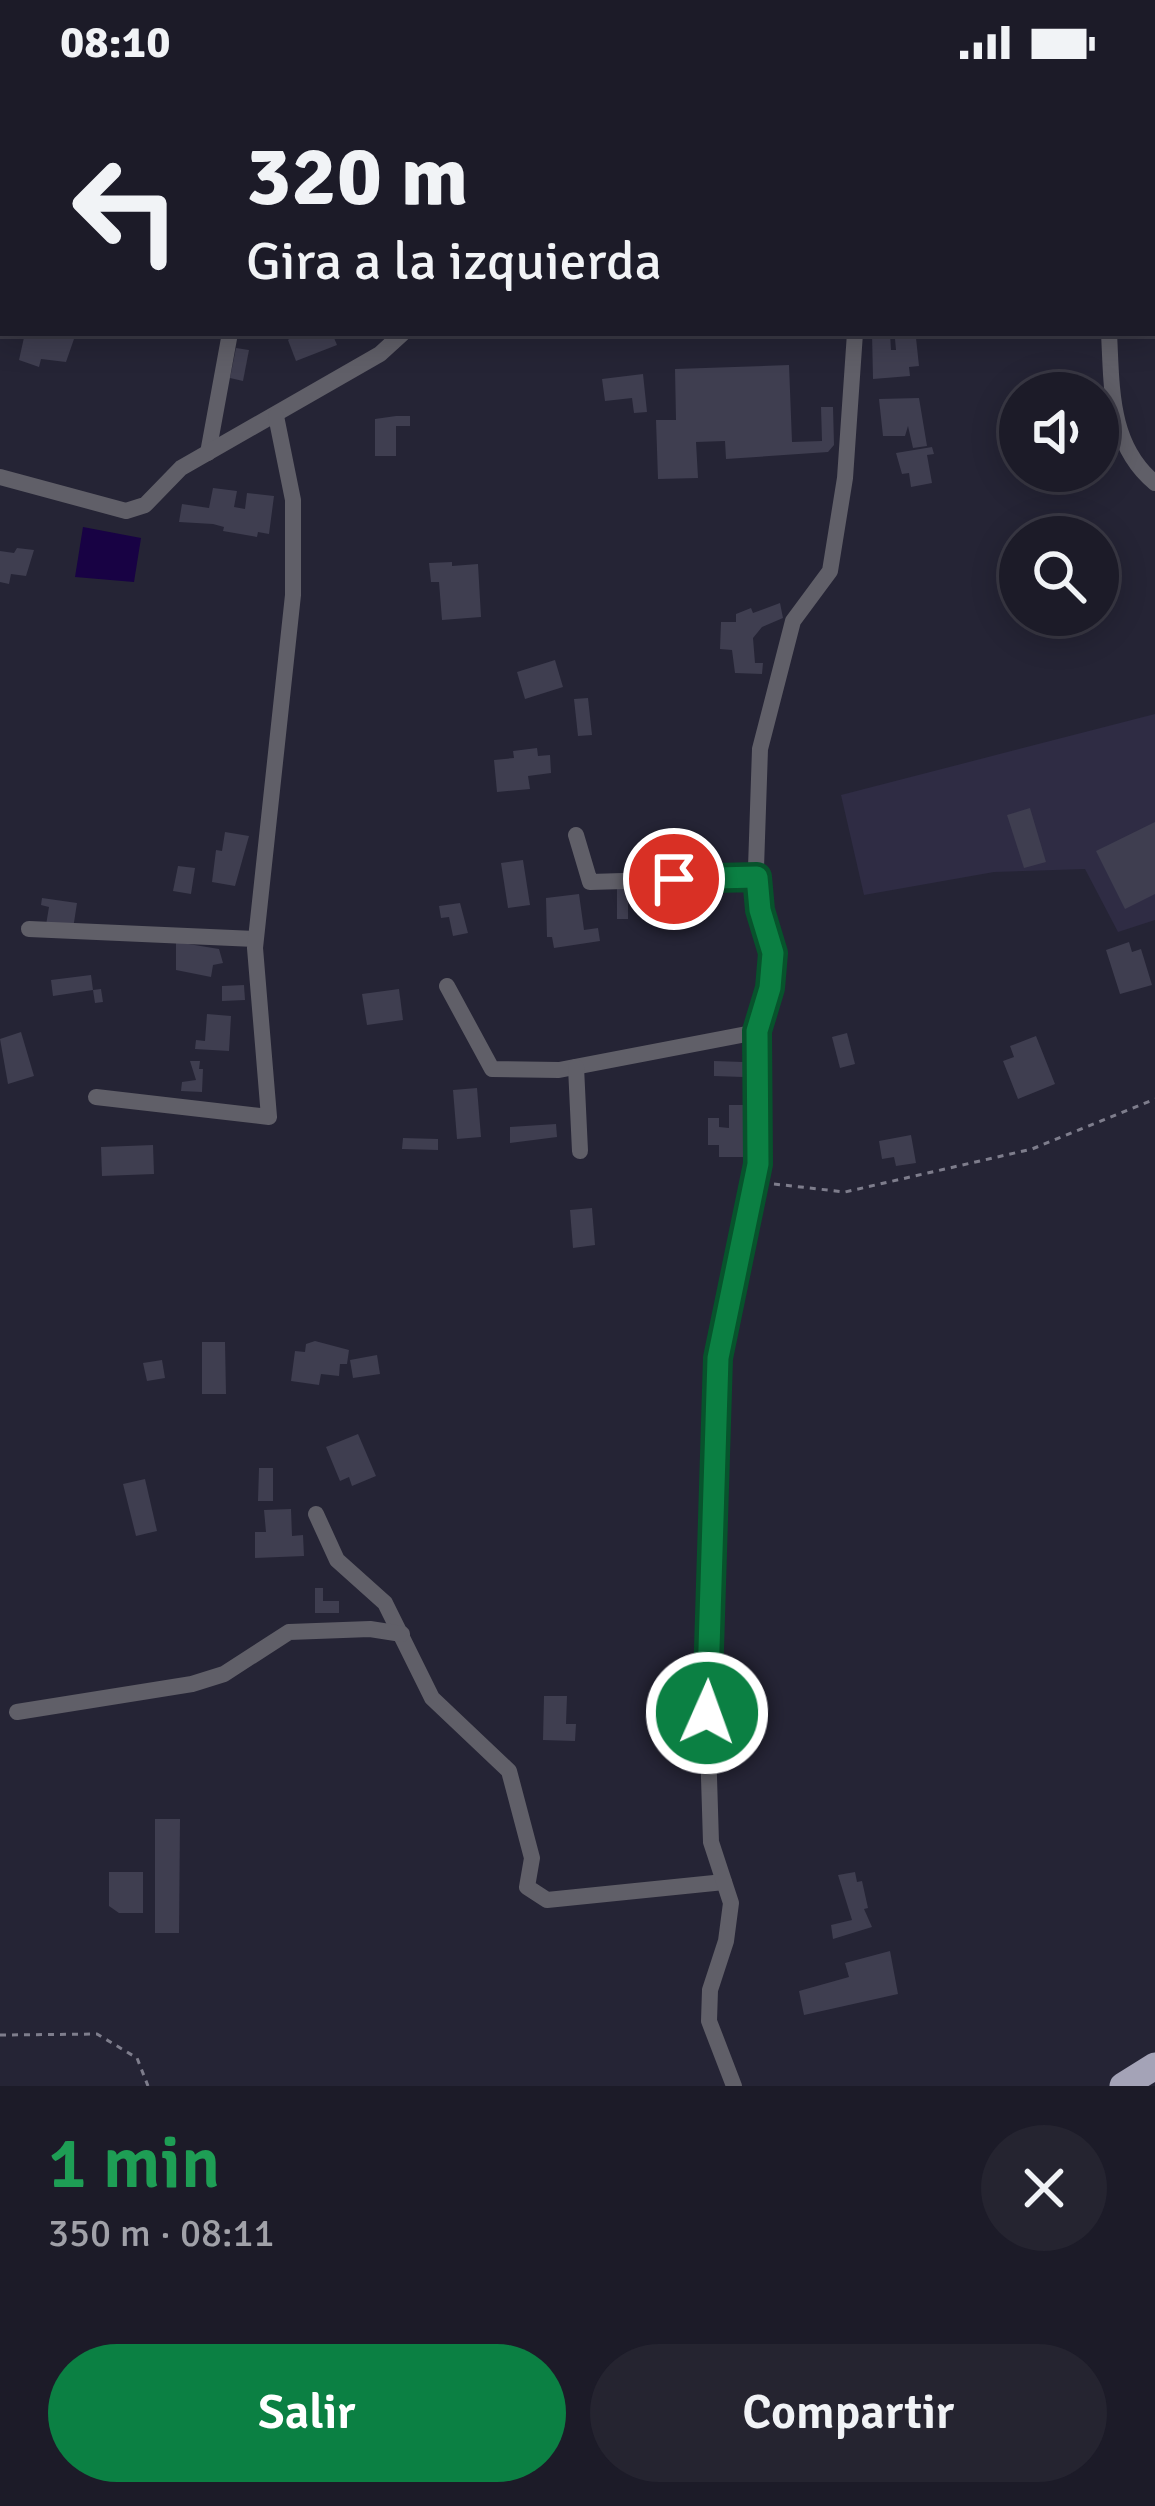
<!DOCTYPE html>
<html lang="es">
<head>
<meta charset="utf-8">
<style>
  :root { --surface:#1c1b28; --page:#252430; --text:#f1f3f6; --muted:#a0a1a8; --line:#3a3945; --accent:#0b8043 }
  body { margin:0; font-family:Signika,sans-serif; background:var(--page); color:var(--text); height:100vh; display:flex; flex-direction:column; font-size:45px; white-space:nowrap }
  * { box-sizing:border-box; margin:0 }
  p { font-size:39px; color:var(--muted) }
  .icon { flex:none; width:66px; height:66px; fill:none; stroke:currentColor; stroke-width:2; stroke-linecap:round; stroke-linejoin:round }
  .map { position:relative; height:2002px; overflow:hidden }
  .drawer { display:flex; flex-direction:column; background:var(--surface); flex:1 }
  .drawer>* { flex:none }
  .banner { position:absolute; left:0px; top:0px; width:1155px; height:252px; box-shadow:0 6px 30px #0003,0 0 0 3px var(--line); background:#1c1b28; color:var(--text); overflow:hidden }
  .tools { position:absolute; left:999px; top:288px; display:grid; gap:24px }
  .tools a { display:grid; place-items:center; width:120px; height:120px; border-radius:50%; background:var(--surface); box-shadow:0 6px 30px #0003,0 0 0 3px var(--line); font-size:60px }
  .pin { position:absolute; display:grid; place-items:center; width:102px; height:102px; color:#fff; margin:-51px; border:6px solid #fff; border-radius:50%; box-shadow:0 3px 12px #0007 }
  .me { position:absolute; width:132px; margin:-66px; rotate:2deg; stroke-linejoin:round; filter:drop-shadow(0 0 9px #0008) }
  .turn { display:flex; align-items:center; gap:42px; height:252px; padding:0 48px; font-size:54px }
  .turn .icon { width:156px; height:156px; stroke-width:2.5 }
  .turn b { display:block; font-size:84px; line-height:102px }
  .round { display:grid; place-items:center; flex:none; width:126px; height:126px; border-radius:63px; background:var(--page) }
  .summary { display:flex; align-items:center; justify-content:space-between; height:204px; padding:0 48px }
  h1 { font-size:72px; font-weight:600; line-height:90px; color:#1e9e55 }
  .button { display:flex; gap:24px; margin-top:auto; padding:24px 48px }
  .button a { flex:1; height:138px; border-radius:72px; background:var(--accent); color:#fff; font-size:48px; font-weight:600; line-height:138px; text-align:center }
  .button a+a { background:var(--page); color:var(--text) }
  .status { display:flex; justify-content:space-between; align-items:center; height:84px; padding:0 60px; background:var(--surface); direction:ltr }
  .status svg { height:33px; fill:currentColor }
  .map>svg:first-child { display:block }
  .built { fill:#2f2c44 }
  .water { fill:#180244 }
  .building { fill:#3f3e50 }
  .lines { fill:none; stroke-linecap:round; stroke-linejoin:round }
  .path { stroke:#7e7d8c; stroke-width:3; stroke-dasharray:6 6; stroke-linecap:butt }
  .minor { stroke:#605f68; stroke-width:16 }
  .trunk { stroke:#a4a3b7; stroke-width:27 }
  .route-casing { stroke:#07532c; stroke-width:30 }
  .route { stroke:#0b8043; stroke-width:21 }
</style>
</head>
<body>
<div class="status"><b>08:10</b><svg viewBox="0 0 49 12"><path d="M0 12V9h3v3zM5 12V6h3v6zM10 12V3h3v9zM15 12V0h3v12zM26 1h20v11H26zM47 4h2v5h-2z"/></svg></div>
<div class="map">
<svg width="1155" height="2002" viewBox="0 0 1155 2002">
  <rect width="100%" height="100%" fill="#252435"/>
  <polygon class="built" points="1155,630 1155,836 1118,848 1085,785 994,788 864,811 841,711"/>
  <polygon class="water" points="83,443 141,454 134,498 75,493"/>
  <g class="building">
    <polygon points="25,249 58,249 74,255 66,278 41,275 39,283 19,276"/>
    <polygon points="296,249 332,249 337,261 296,277 288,256"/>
    <polygon points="872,249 890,249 891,266 896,266 895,255 916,254 919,282 909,283 910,292 873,295"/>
    <polygon points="236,264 249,266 243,297 230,294"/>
    <polygon points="789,281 792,358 822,357 821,323 833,323 834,361 828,368 726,375 725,357 696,358 698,394 658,395 656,336 676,336 675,285"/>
    <polygon points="643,290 647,328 634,329 632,314 605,317 602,295"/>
    <polygon points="919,314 927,362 913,364 908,342 905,352 883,352 879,315"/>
    <polygon points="396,332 410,332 410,342 396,342 396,372 375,372 375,335"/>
    <polygon points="932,363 934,370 927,371 932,399 911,403 909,389 902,390 896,369"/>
    <polygon points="213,404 237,407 234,423 245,425 247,409 274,412 269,450 258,448 257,453 223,447 224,443 213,440 179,438 182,420 209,424"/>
    <polygon points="17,464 34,466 26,492 11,490 9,500 0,498 0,467 14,469"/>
    <polygon points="452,478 452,482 478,480 481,533 442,536 439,498 431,498 429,479"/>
    <polygon points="780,519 783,534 762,543 753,554 755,579 763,579 762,590 735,589 732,566 720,565 721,538 736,538 736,530 751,524 753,529"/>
    <polygon points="555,576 563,603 525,615 517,588"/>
    <polygon points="588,614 592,651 578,652 574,615"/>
    <polygon points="537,664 538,672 550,671 551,689 528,692 530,705 497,708 494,676 514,674 513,667"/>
    <polygon points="1030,724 1046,778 1024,784 1007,731"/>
    <polygon points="1155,738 1155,810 1125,825 1096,767"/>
    <polygon points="225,748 249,752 235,802 212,798 216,766 222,767"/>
    <polygon points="523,776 530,821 508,824 501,779"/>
    <polygon points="178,782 195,784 191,810 173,807"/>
    <polygon points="617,801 628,802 628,835 617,835"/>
    <polygon points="579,810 584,846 598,844 600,857 554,864 552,853 547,853 546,814"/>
    <polygon points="42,814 77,819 73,845 46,841 49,823 41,821"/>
    <polygon points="460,819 468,849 453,852 449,833 441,834 439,822"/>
    <polygon points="176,858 219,865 223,879 213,881 211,893 176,886"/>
    <polygon points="1129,858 1132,868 1141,865 1152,901 1120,910 1106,866"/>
    <polygon points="91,891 93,906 101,905 103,918 95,919 93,906 53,912 51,896"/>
    <polygon points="244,901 245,916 222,917 222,902"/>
    <polygon points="399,905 403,936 367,941 362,910"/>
    <polygon points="207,930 231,932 229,967 195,965 196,956 205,957"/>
    <polygon points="21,948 34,992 8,1000 0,955"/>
    <polygon points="847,949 855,980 840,984 832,953"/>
    <polygon points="1036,952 1055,1000 1018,1015 1003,977 1014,973 1010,962"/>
    <polygon points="190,977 200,977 199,985 203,985 202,1008 181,1007 182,998 196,996"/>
    <polygon points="714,977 743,978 743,993 714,992"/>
    <polygon points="477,1004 481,1053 457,1055 453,1006"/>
    <polygon points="729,1021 745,1021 745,1073 719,1073 719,1061 708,1061 708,1034 719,1034 719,1043 729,1044"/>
    <polygon points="556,1040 557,1053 510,1059 510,1043"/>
    <polygon points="911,1051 916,1079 896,1082 894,1073 882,1075 879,1057"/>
    <polygon points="403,1054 438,1055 438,1066 402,1065"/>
    <polygon points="153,1061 154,1090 102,1092 101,1063"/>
    <polygon points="592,1124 595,1161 573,1164 570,1126"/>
    <polygon points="315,1257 349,1266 347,1280 340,1280 339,1292 321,1290 319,1301 291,1297 295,1267 305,1268 306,1260"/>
    <polygon points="202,1258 225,1258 226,1310 202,1310"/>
    <polygon points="377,1271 380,1290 353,1294 350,1276"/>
    <polygon points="162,1276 165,1294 147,1297 143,1279"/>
    <polygon points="358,1350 376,1392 352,1402 349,1393 340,1397 326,1363"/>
    <polygon points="259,1384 273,1384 273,1417 258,1417"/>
    <polygon points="145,1395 157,1447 136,1452 123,1400"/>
    <polygon points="291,1425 292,1452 303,1451 304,1472 255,1474 255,1448 266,1448 264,1426"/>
    <polygon points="315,1504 323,1504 323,1517 339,1517 339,1529 315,1529"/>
    <polygon points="544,1612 567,1612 566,1640 576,1640 575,1657 543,1656"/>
    <polygon points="155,1735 180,1735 179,1849 155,1849"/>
    <polygon points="109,1788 143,1788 143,1829 119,1829 109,1822"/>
    <polygon points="855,1788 857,1798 862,1797 868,1824 864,1825 872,1843 833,1855 831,1841 852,1836 838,1791"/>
    <polygon points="890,1867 898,1910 804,1931 799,1907 849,1893 845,1879"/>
  </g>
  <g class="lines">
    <g class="path">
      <polyline points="774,1100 845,1108 1032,1065 1155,1015"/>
      <polyline points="0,1951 97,1950 137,1974 148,2002"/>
    </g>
    <g class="minor">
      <polyline points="731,3 736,0"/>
      <polyline points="1152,60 1155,61"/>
      <polyline points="0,160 3,161"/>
      <path d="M1109 249C1112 304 1109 361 1155 399"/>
      <polyline points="208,369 230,249"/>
      <polyline points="0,393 126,427 145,421 181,384 380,270 403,249"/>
      <polyline points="576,751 590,798 757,793"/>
      <polyline points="29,845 255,855"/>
      <polyline points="447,902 492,985 559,986 757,948"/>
      <polyline points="576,983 580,1067"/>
      <polyline points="96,1013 269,1033 255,864 293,511 293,416 276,332"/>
      <polyline points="316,1430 337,1476 385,1519 432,1614 509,1687 532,1774 527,1803 547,1816 724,1798"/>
      <polyline points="17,1628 192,1600 224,1590 289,1548 370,1545 402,1550"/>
      <polyline points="734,2002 709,1937 710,1906 726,1857 731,1819 711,1758 707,1629 719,1274 758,1080 757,948 770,904 773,869 760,826 756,784 760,665 793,537 830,487 845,394 855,249"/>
    </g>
    <polyline class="trunk" points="1123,2002 1155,1982"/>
  </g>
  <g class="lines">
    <defs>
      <polyline id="route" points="674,795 757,793 760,826 773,869 770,904 757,947 758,1080 718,1274 707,1629"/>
    </defs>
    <use href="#route" class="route-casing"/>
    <use href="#route" class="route"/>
  </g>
</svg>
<div class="tools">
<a><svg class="icon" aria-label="sound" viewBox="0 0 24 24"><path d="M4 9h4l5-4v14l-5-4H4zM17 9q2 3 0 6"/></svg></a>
<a><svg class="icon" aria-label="search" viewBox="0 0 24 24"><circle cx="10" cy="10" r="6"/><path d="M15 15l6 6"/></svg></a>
</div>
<div class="pin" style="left:674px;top:795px;background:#d93025"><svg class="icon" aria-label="arrive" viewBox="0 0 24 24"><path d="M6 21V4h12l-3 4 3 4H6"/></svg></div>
<svg class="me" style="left:707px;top:1629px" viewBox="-20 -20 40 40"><circle r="17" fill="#0b8043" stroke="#fff" stroke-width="3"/><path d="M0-11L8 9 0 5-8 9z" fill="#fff"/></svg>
<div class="banner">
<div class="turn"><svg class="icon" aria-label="left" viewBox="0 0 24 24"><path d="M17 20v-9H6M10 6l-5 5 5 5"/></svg><div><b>320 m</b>Gira a la izquierda</div></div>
</div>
</div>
<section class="drawer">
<div class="summary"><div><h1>1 min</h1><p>350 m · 08:11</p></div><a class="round"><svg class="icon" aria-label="close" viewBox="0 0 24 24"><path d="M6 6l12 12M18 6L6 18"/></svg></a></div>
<div class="button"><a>Salir</a><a>Compartir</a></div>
</section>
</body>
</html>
